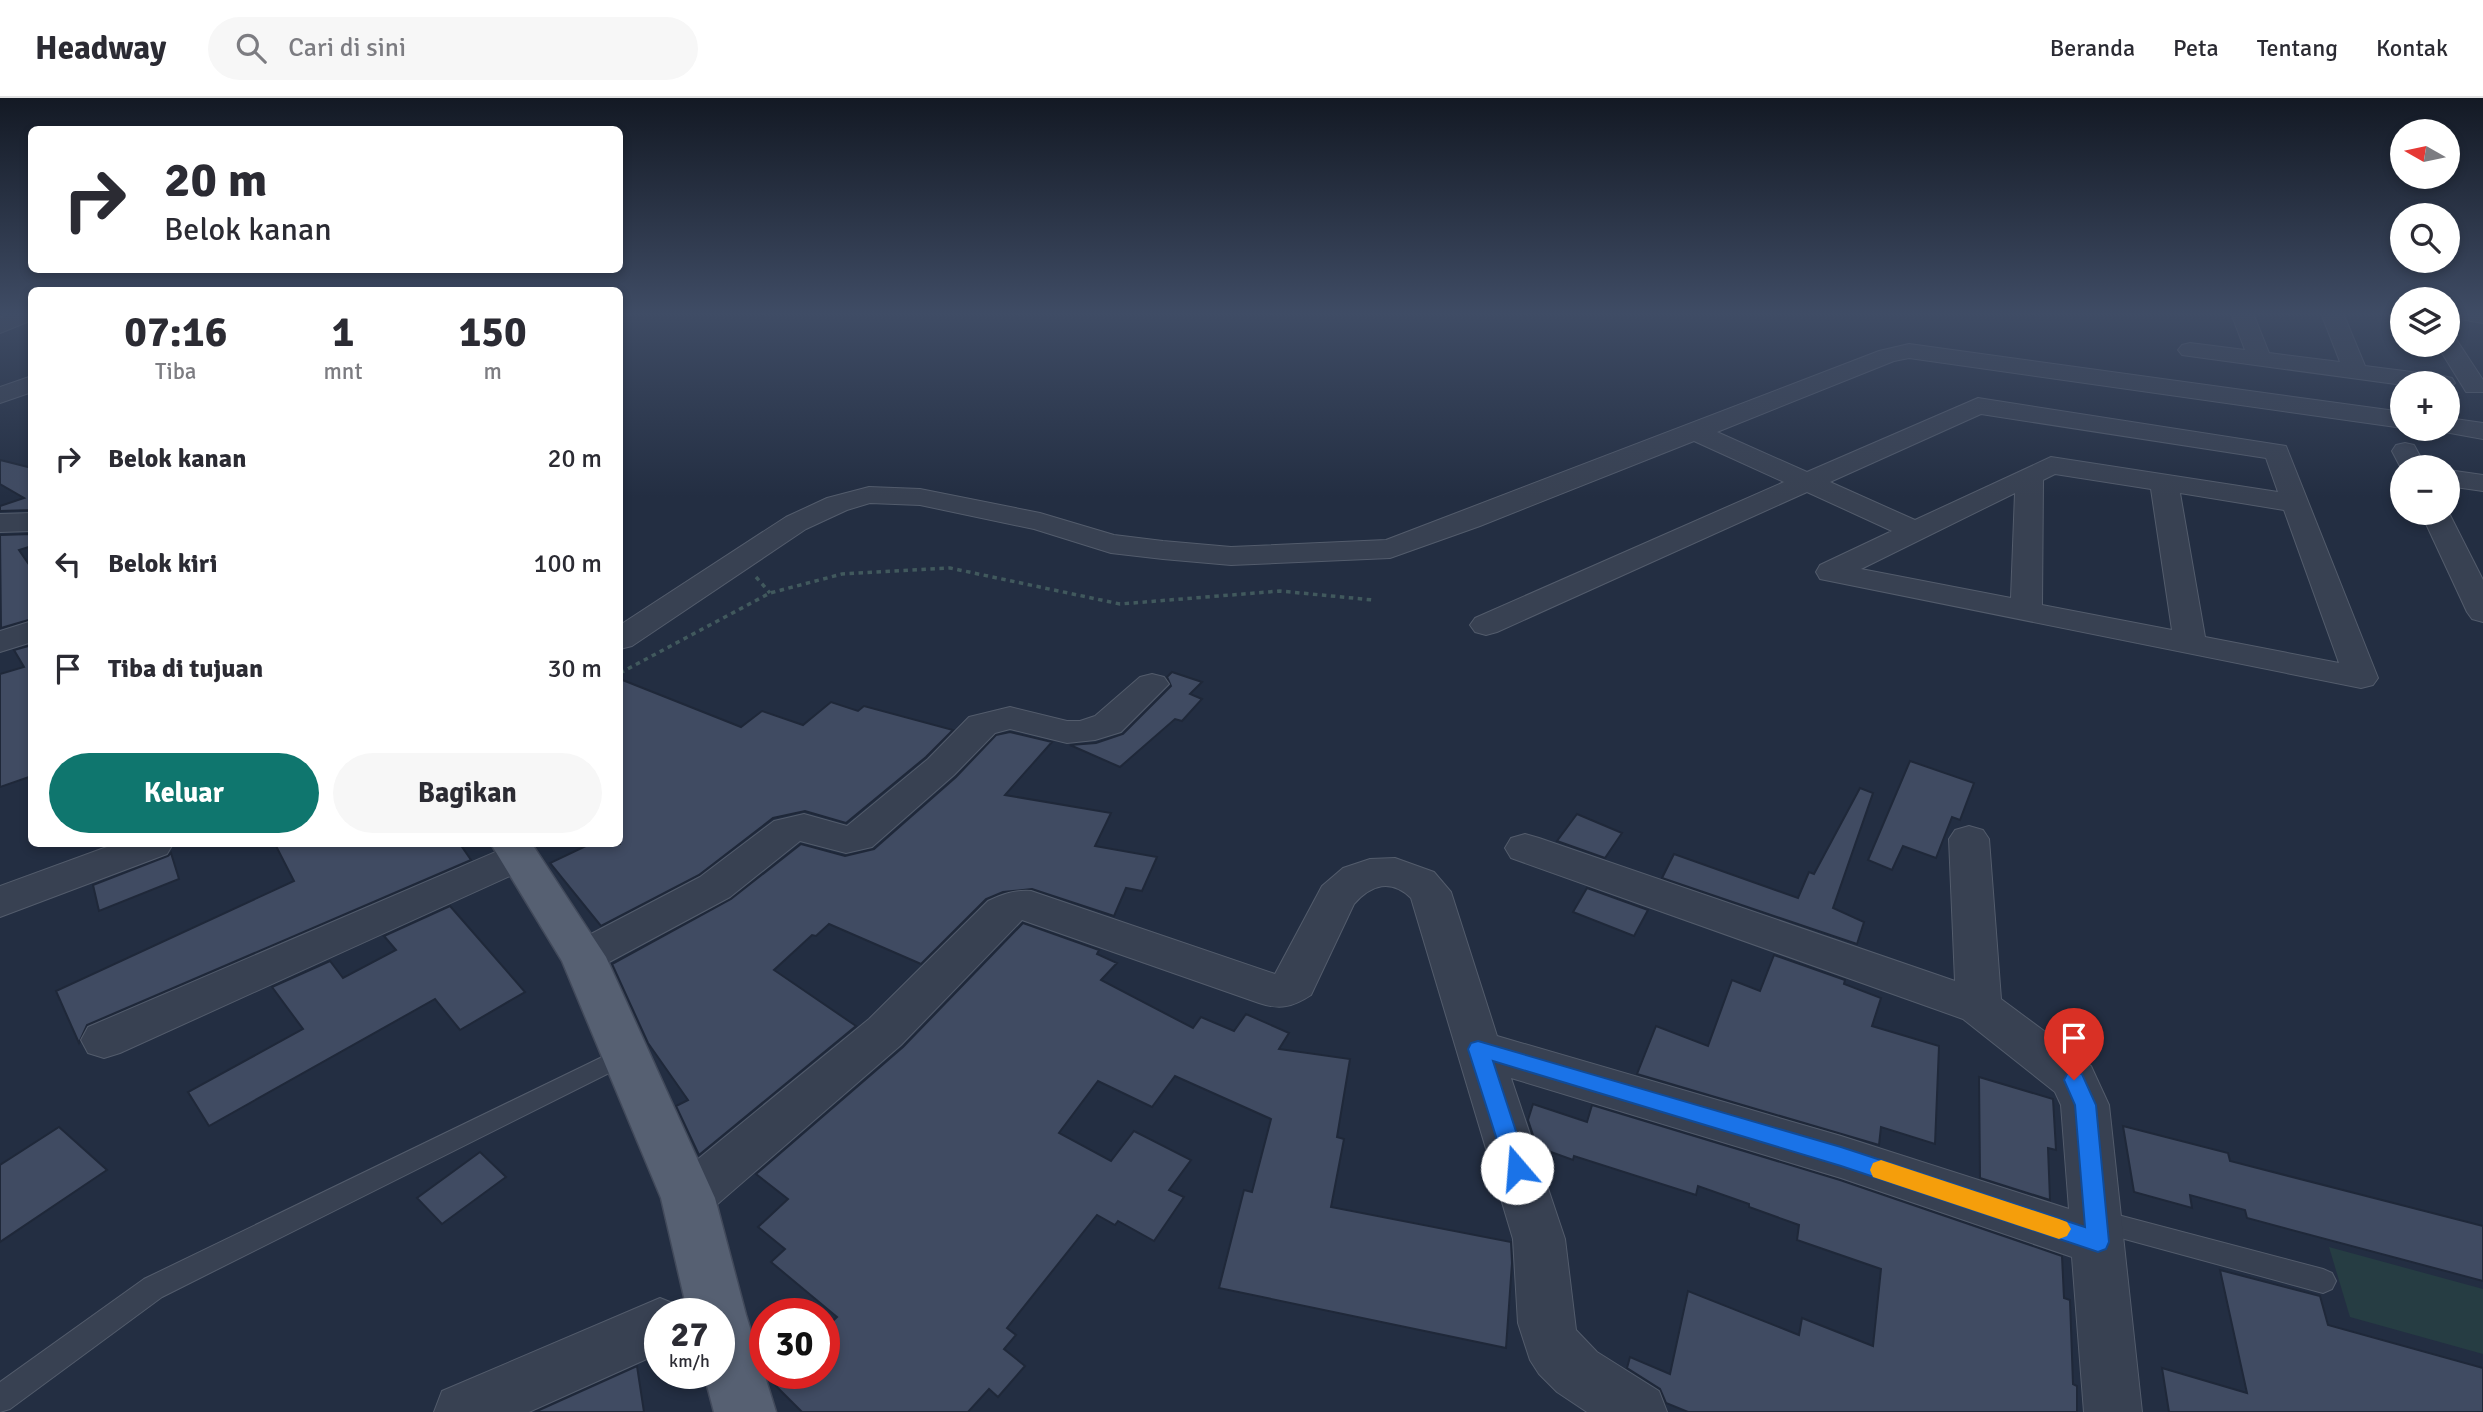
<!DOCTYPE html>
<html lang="id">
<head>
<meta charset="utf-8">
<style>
  :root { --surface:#fff; --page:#f7f7f7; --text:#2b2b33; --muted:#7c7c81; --line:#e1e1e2; --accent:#0f766e }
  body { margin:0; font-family:Signika,sans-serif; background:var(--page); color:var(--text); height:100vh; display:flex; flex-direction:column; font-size:26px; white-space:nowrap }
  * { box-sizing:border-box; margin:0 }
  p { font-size:23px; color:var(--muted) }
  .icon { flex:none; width:38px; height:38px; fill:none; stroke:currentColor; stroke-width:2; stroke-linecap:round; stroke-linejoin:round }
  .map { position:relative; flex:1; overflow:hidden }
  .drawer { position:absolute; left:28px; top:189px; width:595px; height:560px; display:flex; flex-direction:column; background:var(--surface); border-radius:10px; box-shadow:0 4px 10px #0003 }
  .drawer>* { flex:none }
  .banner { position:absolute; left:28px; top:28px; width:595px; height:147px; border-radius:10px; box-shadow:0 4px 10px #0003; background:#fff; color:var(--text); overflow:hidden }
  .needle { width:46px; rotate:279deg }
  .controls { position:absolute; left:2390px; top:21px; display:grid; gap:14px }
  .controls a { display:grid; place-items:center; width:70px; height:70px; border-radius:50%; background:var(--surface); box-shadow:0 4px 10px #0003; font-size:35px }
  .speed { position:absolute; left:644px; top:1200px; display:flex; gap:14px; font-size:35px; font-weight:700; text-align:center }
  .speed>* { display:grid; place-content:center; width:91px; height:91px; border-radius:50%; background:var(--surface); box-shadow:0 4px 10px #0003; line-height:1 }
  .speed small { font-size:18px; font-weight:400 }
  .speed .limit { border:10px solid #d22; background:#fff; color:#111 }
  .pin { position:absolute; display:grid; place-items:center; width:60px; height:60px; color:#fff; margin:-72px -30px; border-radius:50% 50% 50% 0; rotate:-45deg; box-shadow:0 0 7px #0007 }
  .pin .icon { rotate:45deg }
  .me { position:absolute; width:77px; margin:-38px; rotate:342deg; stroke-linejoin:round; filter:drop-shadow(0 0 5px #0008) }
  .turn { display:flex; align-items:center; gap:24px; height:147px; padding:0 21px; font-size:32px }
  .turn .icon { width:91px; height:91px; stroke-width:2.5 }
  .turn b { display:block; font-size:49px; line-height:60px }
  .eta { display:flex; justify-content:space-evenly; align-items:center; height:119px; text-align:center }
  .eta b { font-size:42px; font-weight:800; line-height:49px }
  .button { display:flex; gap:14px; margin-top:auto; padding:14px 21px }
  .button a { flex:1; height:80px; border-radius:42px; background:var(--accent); color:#fff; font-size:28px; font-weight:800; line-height:80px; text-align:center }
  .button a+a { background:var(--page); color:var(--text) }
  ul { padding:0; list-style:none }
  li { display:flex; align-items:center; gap:21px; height:105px; padding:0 21px }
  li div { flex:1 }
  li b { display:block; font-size:26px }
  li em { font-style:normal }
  header { display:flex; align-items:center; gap:42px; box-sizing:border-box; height:98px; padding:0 35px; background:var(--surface); border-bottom:2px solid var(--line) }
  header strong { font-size:33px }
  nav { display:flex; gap:38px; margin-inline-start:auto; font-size:24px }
  .search { width:490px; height:63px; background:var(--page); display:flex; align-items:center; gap:18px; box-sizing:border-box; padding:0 24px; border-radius:38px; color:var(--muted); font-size:26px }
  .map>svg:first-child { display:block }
  .green { fill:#263d43 }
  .building { fill:#404b62; stroke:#1f2839; stroke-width:2 }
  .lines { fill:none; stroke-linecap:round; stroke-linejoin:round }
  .lane-casing { stroke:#535c6c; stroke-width:2 }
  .street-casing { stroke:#535c6c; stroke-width:2 }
  .primary-casing { stroke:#424a5b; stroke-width:3 }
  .path { stroke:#41595d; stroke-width:3.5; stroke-dasharray:4.5 4.5; stroke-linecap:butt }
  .lane { fill:#384152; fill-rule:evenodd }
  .street { fill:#384152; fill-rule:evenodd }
  .primary { fill:#566072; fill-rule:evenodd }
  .route { fill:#1a73e8; stroke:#114b97; stroke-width:2 }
  .slow { fill:#f59e0b }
</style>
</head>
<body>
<header>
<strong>Headway</strong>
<div class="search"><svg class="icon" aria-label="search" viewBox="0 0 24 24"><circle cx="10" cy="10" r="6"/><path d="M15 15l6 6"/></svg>Cari di sini</div>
<nav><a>Beranda</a><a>Peta</a><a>Tentang</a><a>Kontak</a></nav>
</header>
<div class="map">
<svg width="2483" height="1314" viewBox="0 0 2483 1314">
  <rect width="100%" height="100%" fill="#232e42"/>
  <polygon class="green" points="2329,1149 2483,1191 2483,1256 2350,1219"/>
  <g class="building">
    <polygon points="0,362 32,370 32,412 0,413 0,408 24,400 0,386"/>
    <polygon points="32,436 32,448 19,452 32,471 32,521 1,530 0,437"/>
    <polygon points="32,547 32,678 0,689 0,576 24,569 14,552"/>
    <polygon points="1172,574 1202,584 1190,596 1202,601 1182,623 1175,621 1120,669 1070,647 1096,645 1123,636 1171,588 1167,579"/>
    <polygon points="620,581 741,629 762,613 803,627 831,604 858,613 864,608 953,632 926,659 846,725 805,713 773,720 699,777 601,828 550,765 590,746 620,746"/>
    <polygon points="1010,634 1052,644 1005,697 1111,715 1095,748 1157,759 1142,793 1126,790 1114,818 1032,791 1003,794 986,801 921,866 829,826 816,838 812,837 774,872 856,928 699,1057 676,1008 688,1002 648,945 612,866 731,801 801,746 845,758 874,751 956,679 996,637"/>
    <polygon points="1910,663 1974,685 1960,722 1952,719 1936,760 1903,748 1892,772 1868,762"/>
    <polygon points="1860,690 1873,695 1833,810 1864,824 1857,846 1662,780 1674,756 1798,800 1809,774 1814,776"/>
    <polygon points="1577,716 1622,735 1605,760 1557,743"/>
    <polygon points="275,746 460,746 471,762 87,927 79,945 56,893 294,783"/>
    <polygon points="171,755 179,781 99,813 93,787 168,758"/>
    <polygon points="1587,790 1648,812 1634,838 1573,814"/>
    <polygon points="450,808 525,894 460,932 435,901 209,1028 188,994 303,931 272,889 330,863 343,880 396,852 384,838"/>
    <polygon points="1023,825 1099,852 1097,856 1117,865 1101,882 1193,930 1201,919 1234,933 1246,916 1289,935 1279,951 1350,961 1337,1039 1344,1041 1331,1109 1511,1144 1512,1165 1506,1250 1219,1190 1244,1092 1252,1094 1271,1021 1175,978 1152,1009 1098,983 1059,1035 1111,1063 1134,1033 1191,1062 1169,1092 1184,1099 1154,1143 1118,1123 1115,1127 1097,1117 1007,1230 1016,1237 1004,1251 1025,1268 998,1299 989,1291 968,1314 802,1314 769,1281 767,1276 824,1276 824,1231 837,1219 771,1164 785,1151 758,1129 788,1101 756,1076 903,949"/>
    <polygon points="1774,857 1845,882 1844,886 1881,900 1872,928 1939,948 1935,1046 1881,1029 1879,1047 1637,976 1656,928 1708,948 1732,882 1760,893"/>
    <polygon points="1979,979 2053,1001 2056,1052 2048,1050 2050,1102 1980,1080"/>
    <polygon points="1533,1006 1587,1024 1592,1007 1840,1082 2062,1158 2064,1200 2070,1202 2073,1286 2077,1288 2077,1314 1688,1314 1666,1305 1660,1291 1627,1270 1630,1259 1670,1276 1688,1193 1799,1237 1802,1220 1873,1248 1881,1171 1797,1142 1799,1127 1749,1109 1749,1106 1698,1088 1696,1097 1574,1058 1573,1062 1537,1049 1528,1022"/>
    <polygon points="2123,1028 2228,1055 2230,1063 2483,1128 2483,1183 2247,1120 2245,1112 2190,1097 2192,1110 2134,1094"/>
    <polygon points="59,1029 107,1072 0,1144 0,1067"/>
    <polygon points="480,1054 506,1079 442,1126 417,1100"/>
    <polygon points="2220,1172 2320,1198 2328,1227 2483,1270 2483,1314 2169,1314 2162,1270 2247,1295"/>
    <polygon points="637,1268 644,1314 535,1314"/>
  </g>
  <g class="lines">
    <defs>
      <g id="lane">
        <polygon points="625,948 633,951 636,957 633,963 162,1199 10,1311 0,1314 0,1284 144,1181"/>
        <polygon points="2099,1112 2323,1171 2332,1175 2336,1183 2332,1191 2323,1195 2099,1134 2090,1131 2087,1123 2090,1115"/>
      </g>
      <g id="street">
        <polygon points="9,215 32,215 32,222 0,235 0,220"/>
        <polygon points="2231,215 2253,215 2269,255 2340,264 2321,215 2343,215 2365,268 2443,278 2452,280 2455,285 2448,291 2448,285 2403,287 2182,257 2178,252 2182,247 2190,245 2245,252"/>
        <polygon points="2451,215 2483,215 2483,225 2454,220"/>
        <polygon points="2448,239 2456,241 2483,282 2483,294 2466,294 2463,289 2437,247 2448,247"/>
        <path d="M1909 246 2403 314V330L1909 260 1894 263 1717 334 1807 374 1978 300 2286 348 2378 580 2373 587 2361 590 1820 481 1816 474 1820 467 1892 433 1807 394 1497 534 1486 537 1475 534 1470 527 1475 520 1784 384 1694 343 1480 428 1390 460 1231 467 1163 461 1111 455 1034 431 920 407 870 405 847 412 806 431 632 548 620 551V527L786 419 827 400 869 389 920 391 1040 415 1114 437 1163 443 1231 449 1386 442 1879 253ZM1981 316 2266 360 2278 394 2051 359 1915 422 1830 384ZM2055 376 2151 391 2172 532 2042 507 2043 382ZM2015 395 2011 500 1861 471ZM2180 395 2284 412 2339 565 2205 539Z"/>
        <polygon points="32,278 32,294 0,305 0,289"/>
        <polygon points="2448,320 2483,325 2483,341 2439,333 2437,331 2448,331"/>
        <polygon points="2405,345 2414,347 2426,369 2403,369 2403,374 2392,353 2396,347"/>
        <polygon points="2448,372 2483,377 2483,393 2448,388"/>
        <polygon points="2448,413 2483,482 2483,524 2472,521 2467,514 2421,415"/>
        <polygon points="32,415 32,433 0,434 0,416"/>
        <polygon points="32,523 32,544 0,554 0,533"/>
        <polygon points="1152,576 1164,579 1169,586 1121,634 1095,642 1067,645 1010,631 995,635 954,677 872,749 846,755 800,743 730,799 598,870 583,875 568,870 561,859 568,848 700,779 774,723 804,716 847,728 928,661 969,619 1010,609 1067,623 1080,623 1095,618 1140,579"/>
        <path d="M1969 728 1983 732 1989 741 2001 901 2091 968 2109 1007 2142 1314H2084L2072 1159 1841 1080 1511 980 1565 1141 1576 1232 1597 1254 1659 1293 1667 1314H1587L1557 1294 1539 1276 1530 1262 1518 1225 1513 1141 1411 800C1391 781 1372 786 1354 806L1311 897C1293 909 1280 912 1259 905L1022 822 901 947 706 1116 688 1123 670 1116 662 1100 670 1084 869 921 988 803C1003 796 1014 792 1031 793L1275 876 1322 788 1343 770 1370 761 1395 760 1434 774 1451 794 1497 938 1841 1038 2069 1111 2061 1007 2055 994 1963 921 1511 760 1505 750 1511 740 1525 736 1539 740 1955 883 1949 741 1955 732Z"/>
        <polygon points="115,746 173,746 167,756 0,819 0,788"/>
        <polygon points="514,746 532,748 538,758 532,768 120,955 104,960 88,955 81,942 88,929"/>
        <polygon points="660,1200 680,1208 683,1216 660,1216 660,1255 529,1314 434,1314 442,1293"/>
      </g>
      <polygon id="primary" points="491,746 532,746 606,859 715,1100 746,1217 776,1314 714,1314 704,1276 719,1276 719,1216 688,1216 661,1100 562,863"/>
    </defs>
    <use href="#lane" class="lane-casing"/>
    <use href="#street" class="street-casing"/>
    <use href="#primary" class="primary-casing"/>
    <g class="path">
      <polyline points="756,479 770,495"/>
      <polyline points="620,575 770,495 842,476 950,470 1120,506 1280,493 1373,502"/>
    </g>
    <use href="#lane" class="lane"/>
    <use href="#street" class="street"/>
    <use href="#primary" class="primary"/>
  </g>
  <linearGradient id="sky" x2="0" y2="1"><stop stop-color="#131924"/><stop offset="0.54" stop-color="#3f4c65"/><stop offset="1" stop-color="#3f4c65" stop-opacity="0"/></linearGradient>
  <rect width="2483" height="399" fill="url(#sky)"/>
  <polygon class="route" points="1478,943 1841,1049 2085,1129 2075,1007 2064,982 2067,976 2074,974 2082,976 2096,1007 2109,1144 2106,1151 2098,1154 1841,1068 1493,963 1528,1070 1525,1077 1517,1080 1510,1077 1506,1070 1468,951 1471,945"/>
  <polygon class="slow" points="1881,1062 2059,1121 2067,1124 2071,1131 2067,1138 2059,1141 1873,1079 1870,1072 1873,1065"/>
</svg>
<div class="controls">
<a><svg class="needle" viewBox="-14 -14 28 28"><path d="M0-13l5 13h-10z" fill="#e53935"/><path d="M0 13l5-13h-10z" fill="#7c7c81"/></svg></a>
<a><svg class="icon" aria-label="search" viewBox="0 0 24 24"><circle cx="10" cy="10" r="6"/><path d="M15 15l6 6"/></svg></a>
<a><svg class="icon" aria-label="layers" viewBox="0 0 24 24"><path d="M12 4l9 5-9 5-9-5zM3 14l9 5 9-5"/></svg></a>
<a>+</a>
<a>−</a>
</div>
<div class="speed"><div>27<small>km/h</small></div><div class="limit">30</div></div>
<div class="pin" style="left:2074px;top:982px;background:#d93025"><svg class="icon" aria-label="arrive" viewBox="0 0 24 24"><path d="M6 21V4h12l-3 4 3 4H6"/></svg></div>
<svg class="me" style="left:1517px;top:1070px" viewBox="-20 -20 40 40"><circle r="19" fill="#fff"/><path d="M0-13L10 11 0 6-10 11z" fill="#1a73e8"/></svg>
<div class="banner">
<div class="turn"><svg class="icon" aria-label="right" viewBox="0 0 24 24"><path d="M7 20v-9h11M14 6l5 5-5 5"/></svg><div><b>20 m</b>Belok kanan</div></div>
</div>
<section class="drawer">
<div class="eta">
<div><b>07:16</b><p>Tiba</p></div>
<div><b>1</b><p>mnt</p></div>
<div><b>150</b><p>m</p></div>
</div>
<ul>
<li><svg class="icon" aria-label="right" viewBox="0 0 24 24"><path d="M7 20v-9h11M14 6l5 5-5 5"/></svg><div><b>Belok kanan</b></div><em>20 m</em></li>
<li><svg class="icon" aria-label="left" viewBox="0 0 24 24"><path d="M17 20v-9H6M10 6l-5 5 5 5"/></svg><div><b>Belok kiri</b></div><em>100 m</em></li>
<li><svg class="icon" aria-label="arrive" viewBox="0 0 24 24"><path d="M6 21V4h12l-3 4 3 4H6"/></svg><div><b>Tiba di tujuan</b></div><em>30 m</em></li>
</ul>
<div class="button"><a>Keluar</a><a>Bagikan</a></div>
</section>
</div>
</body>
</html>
